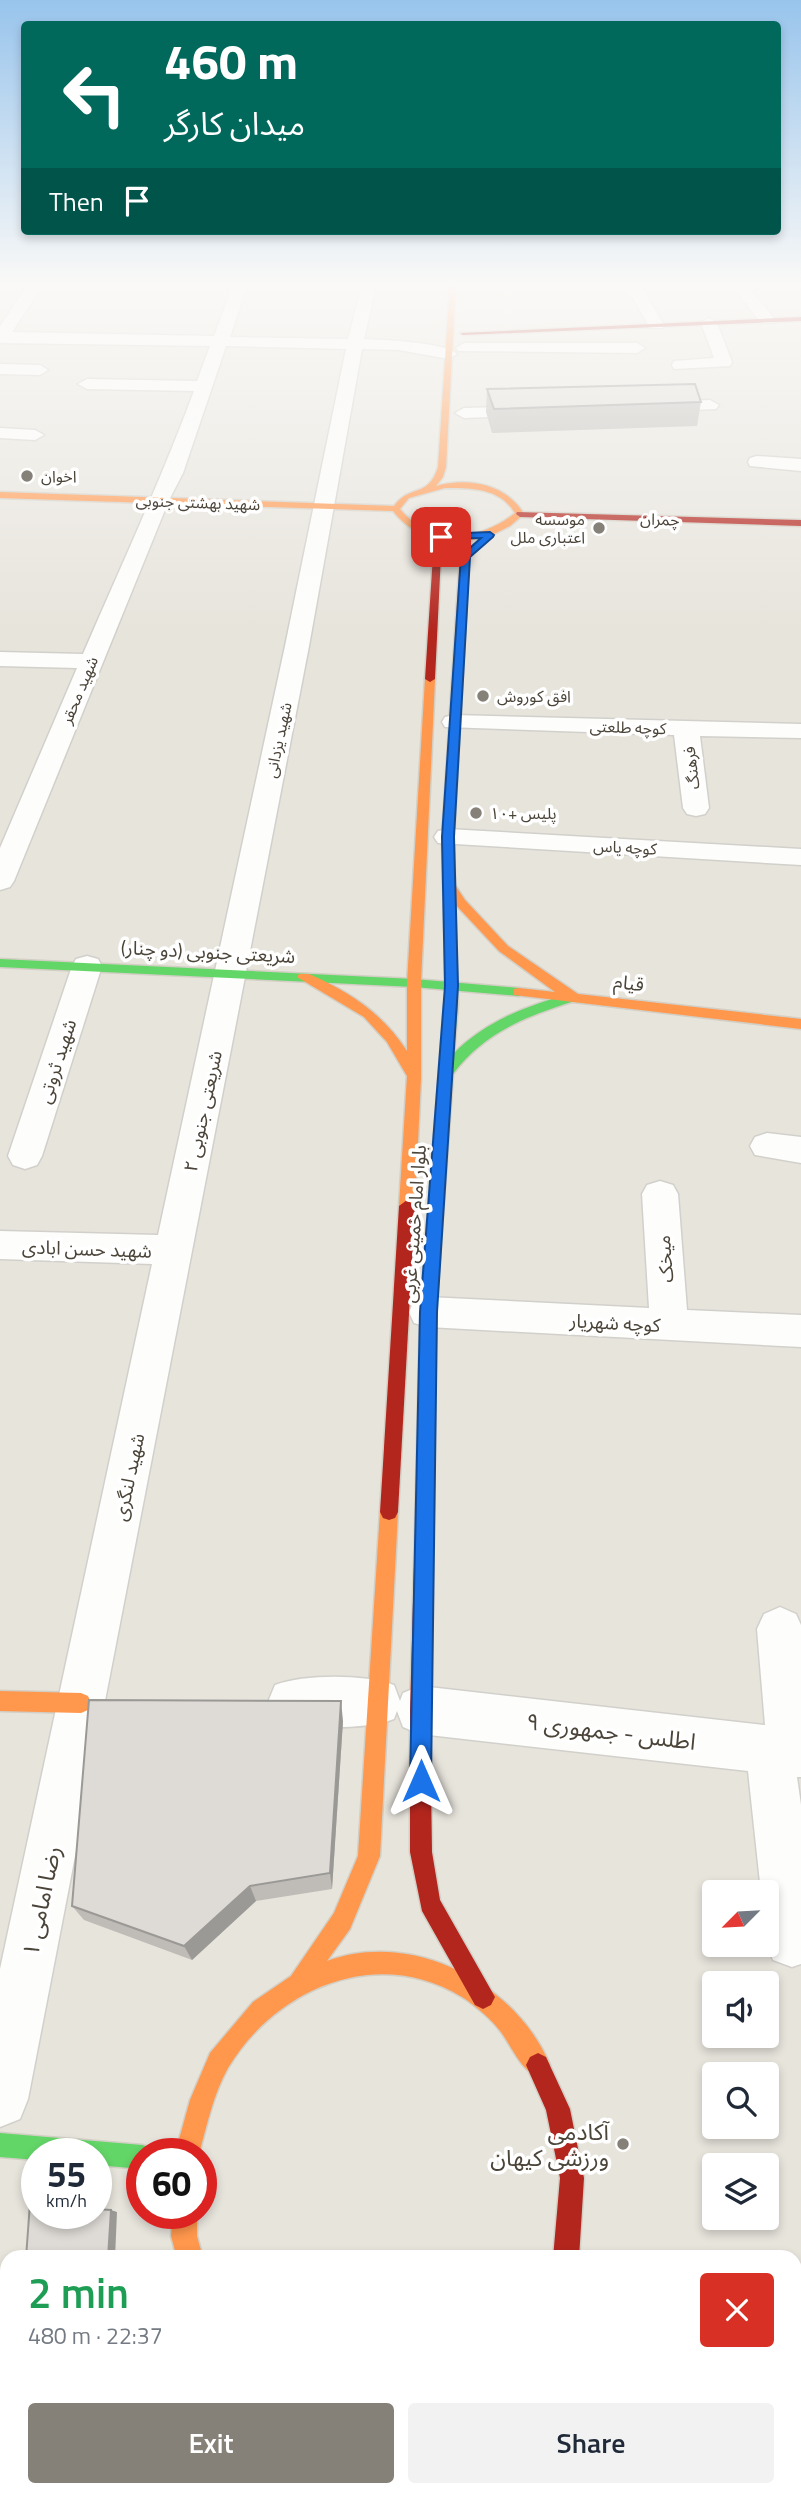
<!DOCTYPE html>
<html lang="en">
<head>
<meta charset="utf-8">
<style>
  :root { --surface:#fff; --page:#f2f2f3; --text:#1f2937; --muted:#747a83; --accent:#868178 }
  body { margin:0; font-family:"Titillium Web","Noto Sans Arabic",sans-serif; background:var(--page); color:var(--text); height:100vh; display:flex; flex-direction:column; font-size:26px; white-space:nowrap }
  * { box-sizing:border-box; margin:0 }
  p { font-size:23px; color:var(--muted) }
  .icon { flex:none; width:38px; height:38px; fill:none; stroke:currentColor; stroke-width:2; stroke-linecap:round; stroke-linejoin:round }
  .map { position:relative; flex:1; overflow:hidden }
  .drawer { position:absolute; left:0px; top:2250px; width:802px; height:247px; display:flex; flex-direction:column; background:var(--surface); border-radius:21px 21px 0 0; box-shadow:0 4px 10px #0003 }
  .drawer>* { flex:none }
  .hud { position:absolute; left:21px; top:21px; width:760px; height:214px; border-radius:7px; box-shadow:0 4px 10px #0003; background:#00695c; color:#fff; overflow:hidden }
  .needle { width:46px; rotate:246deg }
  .buttons { position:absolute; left:702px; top:1880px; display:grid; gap:14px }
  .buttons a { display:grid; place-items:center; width:77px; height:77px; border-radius:7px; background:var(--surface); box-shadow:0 4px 10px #0003; font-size:35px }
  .speed { position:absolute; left:21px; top:2138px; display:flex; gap:14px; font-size:35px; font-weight:700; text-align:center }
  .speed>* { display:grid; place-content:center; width:91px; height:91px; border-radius:50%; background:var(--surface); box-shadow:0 4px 10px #0003; line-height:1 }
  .speed small { font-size:18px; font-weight:400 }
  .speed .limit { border:10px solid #d22; background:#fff; color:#111 }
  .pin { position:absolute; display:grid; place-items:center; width:60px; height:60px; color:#fff; margin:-30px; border-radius:14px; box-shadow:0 4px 10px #0006 }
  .me { position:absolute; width:77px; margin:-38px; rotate:0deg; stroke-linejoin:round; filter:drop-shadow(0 0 5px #0008) }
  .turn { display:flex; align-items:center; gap:24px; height:147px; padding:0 28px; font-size:32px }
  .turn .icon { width:91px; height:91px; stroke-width:2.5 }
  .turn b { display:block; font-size:49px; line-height:60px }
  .then { display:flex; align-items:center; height:66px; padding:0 28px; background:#0003; gap:14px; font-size:26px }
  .round { display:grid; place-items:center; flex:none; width:74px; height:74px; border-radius:7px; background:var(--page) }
  .head { display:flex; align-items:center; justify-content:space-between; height:119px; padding:0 28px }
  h1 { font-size:42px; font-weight:600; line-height:52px; color:#1e9e55 }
  .primary-button { display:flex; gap:14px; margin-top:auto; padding:14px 28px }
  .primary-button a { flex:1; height:80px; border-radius:7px; background:var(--accent); color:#fff; font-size:28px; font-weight:600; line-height:80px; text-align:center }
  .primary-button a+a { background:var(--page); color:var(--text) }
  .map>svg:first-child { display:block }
  .residential { fill:#e7e4dc; fill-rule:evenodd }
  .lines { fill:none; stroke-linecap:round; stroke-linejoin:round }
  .street-casing { stroke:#d2d0cb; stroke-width:3 }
  .fast-casing { stroke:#d3cfc5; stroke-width:3 }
  .slow-casing { stroke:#d3cfc5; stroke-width:3 }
  .jam-casing { stroke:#d3cfc5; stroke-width:3 }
  .street { fill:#fdfdfc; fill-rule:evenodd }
  .fast { fill:#63d668; fill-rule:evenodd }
  .slow { fill:#ff974d; fill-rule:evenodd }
  .jam { fill:#b3261e; fill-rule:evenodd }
  .wall { fill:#bfbcb8 }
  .shaded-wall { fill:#9b9996 }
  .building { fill:#dedbd6; stroke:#9b9996; stroke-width:2 }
  .route { fill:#1a73e8; stroke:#114b97; stroke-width:2 }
  .poi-dot { fill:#868178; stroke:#fff; stroke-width:2.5 }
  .labels { text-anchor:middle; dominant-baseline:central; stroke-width:7; stroke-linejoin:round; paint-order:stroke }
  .far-poi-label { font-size:16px; fill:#4b4439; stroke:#fff; text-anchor:start }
  .far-street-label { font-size:16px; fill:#4b4439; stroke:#fff }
  .street-label { font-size:19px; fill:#4b4439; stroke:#fff }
  .near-street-label { font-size:23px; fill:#4b4439; stroke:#fff }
  .near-poi-label { font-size:23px; fill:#4b4439; stroke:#fff; text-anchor:end }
</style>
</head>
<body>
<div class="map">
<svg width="801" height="2497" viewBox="0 0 801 2497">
  <rect width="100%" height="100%" fill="#f4f2ee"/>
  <path class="residential" d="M0 282H801V2497H0ZM714 1892H766V1944H714ZM714 1983H766V2035H714ZM714 2074H766V2126H714ZM37 2154H96V2214H37ZM142 2154H201V2214H142ZM714 2165H766V2217H714ZM7 2258H794V2490H7Z"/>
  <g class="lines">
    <defs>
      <g id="street">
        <path d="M30 282H45L12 332 214 336 234 282H248L230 337 348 339 363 282H377L364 339C383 340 445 342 457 354L449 359 399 350 362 349 309 646 28 2099 20 2119 0 2127V1969L152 1264 0 1259V1231L158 1235 285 646 346 349 226 346 183 473 169 500 14 881 10 887 0 890V848L77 668 0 666V652L83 654C121 566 161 480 194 391L87 389 78 384 87 379 197 381 210 346 0 343V326Z"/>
        <polygon points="624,282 643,282 640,285 664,325 662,328 650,328"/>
        <polygon points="729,282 744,282 773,317 775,320 773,323 761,323"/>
        <polygon points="709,318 717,323 732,362 730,366 674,369 672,365 674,361 714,358 701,323"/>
        <polygon points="464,343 637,343 645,348 637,353 458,351 456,348"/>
        <polygon points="0,364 40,365 48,370 40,375 0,374"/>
        <polygon points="710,400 719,405 716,409 650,412 641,407 650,402"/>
        <polygon points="536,406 545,411 542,415 464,418 455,413 464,408"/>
        <polygon points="0,428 35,430 44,435 35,440 0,438"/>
        <polygon points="757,456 801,459 801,471 750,466 748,462 750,458"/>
        <polygon points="454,715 801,724 801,738 700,736 709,808 705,814 696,816 687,814 683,808 674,735 445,727 442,722 445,717"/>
        <polygon points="448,829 801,849 801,865 438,843 434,837 438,831"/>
        <polygon points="87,956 98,959 102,966 42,1156 37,1165 25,1169 13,1165 8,1156 72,966 76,959"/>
        <polygon points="767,1133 801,1137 801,1163 755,1155 750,1146 755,1137"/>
        <polygon points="660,1181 673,1185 678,1194 687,1310 801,1315 801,1347 428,1327 414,1323 409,1312 414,1301 428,1297 649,1308 642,1194 647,1185"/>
        <path d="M780 1607 796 1614 801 1625V1777H797L801 1805V1964L792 1967 773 1960 766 1943V1892H761L748 1771 420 1734 403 1727 397 1711 394 1719C365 1730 304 1730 275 1719L268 1702 275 1685C304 1674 365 1674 394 1685L400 1701 403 1693 420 1686 765 1725 757 1629 764 1614Z"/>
      </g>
      <g id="fast">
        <polygon points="0,959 414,979 519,988 526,992 519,996 414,987 0,967"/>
        <path d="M573 993 580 997 578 1000C529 1015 484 1032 453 1074L436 1312 433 1530 431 1536 424 1538 417 1536 415 1530 420 1312 444 1004 451 1000 458 1004 454 1053C487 1020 529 1005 573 993Z"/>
        <polygon points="0,2133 142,2145 151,2148 153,2154 142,2154 142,2169 96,2165 96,2154 37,2154 37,2160 0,2157"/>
        <polygon points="297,2490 325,2490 327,2497 299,2497"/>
      </g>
      <g id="slow">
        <path d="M450 282H456L446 467 443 477 436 486C469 477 506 484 524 514L510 526 494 534 469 557 454 837 455 885 465 900 508 946 578 994 801 1019V1029L514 995V989L519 988 555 992 499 951 455 904 458 1004 451 1008 446 1007 442 837 460 556 481 538C448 547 415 539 393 511L0 498V492L394 506C411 483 428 499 438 467ZM445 488C472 488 500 488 515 513 481 541 430 546 400 509L409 498Z"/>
        <path d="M430 676 435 679 421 983V1078L415 1206 407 1212 399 1206 407 1076 387 1042 364 1017 297 977 299 974H309C350 992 382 1013 407 1051V983L425 679Z"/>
        <path d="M389 1504 395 1506 398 1512 380 1856 350 1929 327 1961C412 1929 516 1983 550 2065L546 2073 538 2077C521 2070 512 2047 501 2032 492 2020 475 2005 462 1997 377 1945 276 1988 228 2068 213 2095 207 2125 199 2154H175L190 2100 210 2053 253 2002 291 1976 334 1913 358 1856 380 1512 383 1506Z"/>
        <polygon points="0,1691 81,1693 88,1696 91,1703 88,1710 81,1713 0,1711"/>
        <polygon points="173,2214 197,2214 197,2236 203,2258 177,2258 171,2236"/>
        <polygon points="408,2490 436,2490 435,2497 407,2497"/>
        <polygon points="676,2490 715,2490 718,2497 679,2497"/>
      </g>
      <g id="jam">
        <polygon points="801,317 801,321 463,335 460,333"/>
        <polygon points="517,512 801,520 801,526 520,517 516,514"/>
        <polygon points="425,531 428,532 441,555 435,679 430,682 425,679 433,555 421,534"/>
        <polygon points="407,1200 415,1206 398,1512 395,1518 389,1520 383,1518 380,1512 399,1206"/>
        <polygon points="424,1522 431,1524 433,1530 430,1710 432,1852 440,1900 495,1997 491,2005 483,2009 475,2005 422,1911 410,1852 410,1710 415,1530 417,1524"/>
        <polygon points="538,2053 546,2057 570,2109 584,2178 579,2258 553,2258 560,2178 546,2110 526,2065 530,2057"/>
      </g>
    </defs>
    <use href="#street" class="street-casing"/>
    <use href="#fast" class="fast-casing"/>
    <use href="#slow" class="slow-casing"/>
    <use href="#jam" class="jam-casing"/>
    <use href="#street" class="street"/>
    <use href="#fast" class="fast"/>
    <use href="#slow" class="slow"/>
    <use href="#jam" class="jam"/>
  </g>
  <g class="wall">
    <polygon points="487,389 701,402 697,426 492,433 486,412"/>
    <polygon points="343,1721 332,1889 256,1901 192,1960 84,1920 72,1906"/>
  </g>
  <g class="shaded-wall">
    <polygon points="341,1701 343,1721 332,1889 330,1873"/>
    <polygon points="250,1886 256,1901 192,1960 184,1946"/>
    <polygon points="111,2210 117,2212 115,2258 108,2258"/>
  </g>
  <g class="building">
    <polygon points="695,384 701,402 494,409 487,389"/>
    <polygon points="89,1700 341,1701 330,1873 250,1886 184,1946 72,1906"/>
    <polygon points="30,2203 37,2204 37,2214 96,2214 96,2209 111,2210 108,2258 26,2258"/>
  </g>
  <linearGradient id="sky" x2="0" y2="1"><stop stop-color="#98c4ec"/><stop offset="0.45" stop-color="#faf9f7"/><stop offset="1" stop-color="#faf9f7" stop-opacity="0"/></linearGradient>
  <rect width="801" height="632" fill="url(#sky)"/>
  <polygon class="route" points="490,532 494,535 493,537 470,557 454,837 458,986 437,1312 431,1781 428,1788 421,1791 413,1788 410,1781 420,1312 445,986 442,837 461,556 481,538 441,539 436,537 441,534"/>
  <g class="poi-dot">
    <circle cx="27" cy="476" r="7"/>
    <circle cx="599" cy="528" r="7"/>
    <circle cx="483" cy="696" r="7"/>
    <circle cx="476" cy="813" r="7"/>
    <circle cx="623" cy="2144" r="7"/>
  </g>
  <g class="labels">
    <g class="far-poi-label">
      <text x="41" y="476">اخوان</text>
      <text x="585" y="519" text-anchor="end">موسسه<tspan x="585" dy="18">اعتباری ملل</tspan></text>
      <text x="497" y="696">افق کوروش</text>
      <text x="490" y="813">پلیس +۱۰</text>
    </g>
    <g class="far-street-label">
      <text transform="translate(198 502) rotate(2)">شهید بهشتی جنوبی</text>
      <text transform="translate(660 519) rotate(2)">چمران</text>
      <text transform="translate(79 690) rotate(-67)">شهید محقر</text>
      <text transform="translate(628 727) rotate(2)">کوچه طلعتی</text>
      <text transform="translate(278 740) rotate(-78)">شهید یزدانی</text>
      <text transform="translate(691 768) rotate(-97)">فرهنگ</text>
      <text transform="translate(625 847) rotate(3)">کوچه یاس</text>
    </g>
    <g class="street-label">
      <text transform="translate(208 951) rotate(3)">شریعتی جنوبی (دو چنار)</text>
      <text transform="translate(629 982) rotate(7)">قیام</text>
      <text transform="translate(56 1061) rotate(-72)">شهید ثروتی</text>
      <text transform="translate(202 1111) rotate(-78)">شریعتی جنوبی ۲</text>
      <text transform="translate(413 1224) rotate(-86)">بلوار امام خمینی غربی</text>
      <text transform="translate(87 1248) rotate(2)">شهید حسن ابادی</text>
      <text transform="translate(664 1259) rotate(-94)">میخک</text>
      <text transform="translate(615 1322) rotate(3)">کوچه شهریار</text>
      <text transform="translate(128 1477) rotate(-78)">شهید لنگری</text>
    </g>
    <g class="near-street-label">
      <text transform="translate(611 1731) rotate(7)">اطلس - جمهوری ۹</text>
      <text transform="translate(41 1901) rotate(-78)">رضا امامی ۱</text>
    </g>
    <g class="near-poi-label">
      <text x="609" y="2131">آکادمی<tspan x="609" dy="26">ورزشی کیهان</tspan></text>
    </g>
  </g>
</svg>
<div class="buttons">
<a><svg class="needle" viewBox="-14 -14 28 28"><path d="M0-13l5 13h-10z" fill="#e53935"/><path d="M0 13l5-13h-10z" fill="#747a83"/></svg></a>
<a><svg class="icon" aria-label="sound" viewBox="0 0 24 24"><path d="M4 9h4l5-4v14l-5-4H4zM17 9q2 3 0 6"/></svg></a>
<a><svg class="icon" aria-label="search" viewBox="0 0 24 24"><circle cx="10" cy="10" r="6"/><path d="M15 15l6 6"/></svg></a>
<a><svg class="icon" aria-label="layers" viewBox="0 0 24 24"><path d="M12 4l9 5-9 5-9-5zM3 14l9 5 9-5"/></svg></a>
</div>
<div class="speed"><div>55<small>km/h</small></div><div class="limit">60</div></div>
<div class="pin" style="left:441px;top:537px;background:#d93025"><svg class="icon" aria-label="arrive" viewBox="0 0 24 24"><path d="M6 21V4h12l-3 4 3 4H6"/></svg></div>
<svg class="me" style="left:421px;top:1781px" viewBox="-20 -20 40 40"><path d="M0-17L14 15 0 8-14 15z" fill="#1a73e8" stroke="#fff" stroke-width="4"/></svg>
<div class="hud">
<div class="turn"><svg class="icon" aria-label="left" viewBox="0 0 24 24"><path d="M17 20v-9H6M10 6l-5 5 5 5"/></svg><div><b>460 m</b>میدان کارگر</div></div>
<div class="then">Then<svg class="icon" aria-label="arrive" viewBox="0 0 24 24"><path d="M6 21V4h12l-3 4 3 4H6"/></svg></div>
</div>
<section class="drawer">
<div class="head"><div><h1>2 min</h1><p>480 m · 22:37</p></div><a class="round" style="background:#d93025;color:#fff"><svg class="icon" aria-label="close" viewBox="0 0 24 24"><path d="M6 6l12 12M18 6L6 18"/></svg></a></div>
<div class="primary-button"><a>Exit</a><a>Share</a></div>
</section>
</div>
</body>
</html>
